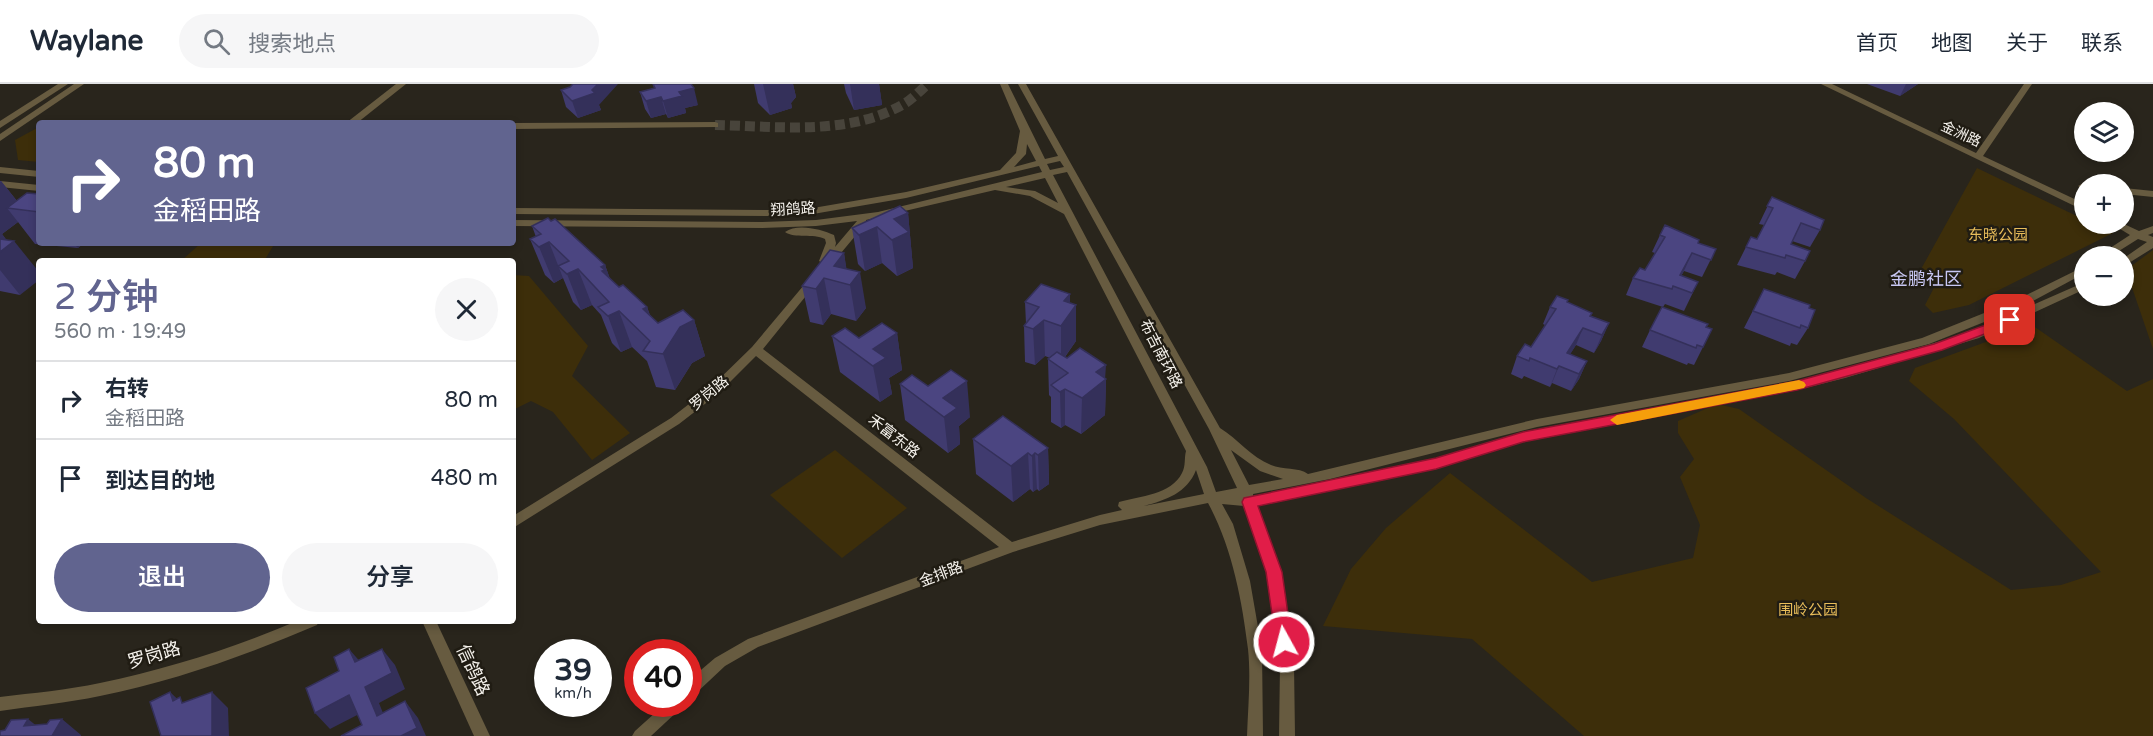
<!DOCTYPE html>
<html lang="zh">
<head>
<meta charset="utf-8">
<style>
  :root { --surface:#fff; --page:#f6f6f7; --text:#1f2937; --muted:#747a83; --line:#e0e1e3; --accent:#61648f }
  body { margin:0; font-family:"Varela Round","Noto Sans SC",sans-serif; background:var(--page); color:var(--text); height:100vh; display:flex; flex-direction:column; font-size:22px; white-space:nowrap }
  * { box-sizing:border-box; margin:0 }
  p { font-size:20px; color:var(--muted) }
  .icon { flex:none; width:33px; height:33px; fill:none; stroke:currentColor; stroke-width:2; stroke-linecap:round; stroke-linejoin:round }
  .map { position:relative; flex:1; overflow:hidden }
  .drawer { position:absolute; left:36px; top:174px; width:480px; height:366px; display:flex; flex-direction:column; background:var(--surface); border-radius:6px; box-shadow:0 3px 9px #0003 }
  .drawer>* { flex:none }
  .guide { position:absolute; left:36px; top:36px; width:480px; height:126px; border-radius:6px; box-shadow:0 3px 9px #0003; background:#61648f; color:#fff; overflow:hidden }
  .fabs { position:absolute; left:2074px; top:18px; display:grid; gap:12px }
  .fabs a { display:grid; place-items:center; width:60px; height:60px; border-radius:50%; background:var(--surface); box-shadow:0 3px 9px #0003; font-size:30px }
  .speed { position:absolute; left:534px; top:555px; display:flex; gap:12px; font-size:30px; font-weight:700; text-align:center }
  .speed>* { display:grid; place-content:center; width:78px; height:78px; border-radius:50%; background:var(--surface); box-shadow:0 3px 9px #0003; line-height:1 }
  .speed small { font-size:15px; font-weight:400 }
  .speed .limit { border:9px solid #d22; background:#fff; color:#111 }
  .pin { position:absolute; display:grid; place-items:center; width:51px; height:51px; color:#fff; margin:-26px; border-radius:12px; box-shadow:0 3px 9px #0006 }
  .me { position:absolute; width:66px; margin:-33px; rotate:353deg; stroke-linejoin:round; filter:drop-shadow(0 0 4px #0008) }
  .turn { display:flex; align-items:center; gap:21px; height:126px; padding:0 18px; font-size:27px }
  .turn .icon { width:78px; height:78px; stroke-width:2.5 }
  .turn b { display:block; font-size:42px; line-height:51px }
  .round { display:grid; place-items:center; flex:none; width:63px; height:63px; border-radius:32px; background:var(--page) }
  .head { display:flex; align-items:center; justify-content:space-between; height:102px; padding:0 18px }
  h1 { font-size:36px; font-weight:600; line-height:45px; color:var(--accent) }
  .button { display:flex; gap:12px; margin-top:auto; padding:12px 18px }
  .button a { flex:1; height:69px; border-radius:36px; background:var(--accent); color:#fff; font-size:24px; font-weight:600; line-height:69px; text-align:center }
  .button a+a { background:var(--page); color:var(--text) }
  ul { padding:0; list-style:none }
  li { display:flex; align-items:center; gap:18px; height:78px; padding:0 18px; border-top:2px solid var(--line) }
  li div { flex:1 }
  li b { display:block; font-size:22px }
  li em { font-style:normal }
  header { display:flex; align-items:center; gap:36px; box-sizing:border-box; height:84px; padding:0 30px; background:var(--surface); border-bottom:2px solid var(--line) }
  header strong { font-size:28px }
  nav { display:flex; gap:33px; margin-inline-start:auto; font-size:21px }
  .search { width:420px; height:54px; background:var(--page); display:flex; align-items:center; gap:15px; box-sizing:border-box; padding:0 21px; border-radius:33px; color:var(--muted); font-size:22px }
  .map>svg:first-child { display:block }
  .green { fill:#3d2e0a }
  .lines { fill:none; stroke-linecap:round; stroke-linejoin:round }
  .minor-tunnel { stroke:#48443b; stroke-width:10; stroke-dasharray:10 5; stroke-linecap:butt }
  .minor { fill:#675b40; fill-rule:evenodd }
  .wall { fill:#403b6f }
  .shaded-wall { fill:#34305a }
  .building { fill:#4b4581; stroke:#34305a; stroke-width:1.5 }
  .route { fill:#e11d48; stroke:#92132f; stroke-width:1.5 }
  .slow { fill:#f59e0b }
  .labels { text-anchor:middle; dominant-baseline:central; stroke-width:5; stroke-linejoin:round; paint-order:stroke }
  .far-street-label { font-size:14px; fill:#f5f2ec; stroke:#201c13 }
  .street-label { font-size:15px; fill:#f5f2ec; stroke:#201c13 }
  .park-label { font-size:15px; fill:#e8bd5a; stroke:#201c13 }
  .quarter-label { font-size:18px; fill:#c8c7f3; stroke:#201c13 }
  .near-street-label { font-size:18px; fill:#f5f2ec; stroke:#201c13 }
</style>
</head>
<body>
<header>
<strong>Waylane</strong>
<div class="search"><svg class="icon" aria-label="search" viewBox="0 0 24 24"><circle cx="10" cy="10" r="6"/><path d="M15 15l6 6"/></svg>搜索地点</div>
<nav><a>首页</a><a>地图</a><a>关于</a><a>联系</a></nav>
</header>
<div class="map">
<svg width="2153" height="652" viewBox="0 0 2153 652">
  <rect width="100%" height="100%" fill="#29251c"/>
  <g class="green">
    <polygon points="39,43 39,78 18,76 15,56"/>
    <polygon points="1977,84 2085,136 2085,140 2092,140 2113,149 1969,221 1933,229 1925,221 1937,198 1920,187"/>
    <polygon points="201,159 275,159 264,177 181,177"/>
    <polygon points="2153,166 2153,265 2126,186"/>
    <polygon points="513,191 529,192 588,262 572,292 630,349 592,376 553,328 531,317 513,326"/>
    <polygon points="2032,241 2127,307 2153,295 2153,652 1584,652 1472,555 1323,542 1351,485 1386,444 1450,389 1592,498 1693,474 1700,441 1680,393 1694,375 1678,349 1678,337 1717,320 1739,325 1866,414 2011,506 2061,501 2101,488 1954,335 1909,297 1915,284"/>
    <polygon points="835,366 907,424 842,474 770,411"/>
  </g>
  <g class="lines">
    <path class="minor-tunnel" d="M715 41C777 42 851 53 907 18 914 13 921 6 928 0"/>
    <g class="minor">
      <polygon points="58,0 68,0 0,44 0,37"/>
      <polygon points="74,0 84,0 0,57 0,50"/>
      <polygon points="396,0 406,0 357,39 346,39"/>
      <path d="M1000 0H1008L1045 75 1058 72 1018 0H1026L1220 344C1238 355 1251 373 1271 381 1282 386 1299 383 1308 390L1537 335 1789 289 1922 254 2014 217 2085 182V189L2022 223 1929 260 1789 297 1537 343 1330 395 1253 410V412L1340 396 1435 375 1523 348 1797 298 1844 286 1971 248 2085 198V205L1979 254 1845 294 1797 306 1523 357 1435 385 1257 422 1281 488 1294 581 1295 652H1279L1280 581 1267 488 1244 422 1222 420 1233 440 1250 497 1262 566 1263 652H1247C1248 623 1251 593 1248 565 1242 516 1232 463 1208 419L1100 441 1013 468 758 563 725 582 693 612 688 613V597L715 574 748 555 999 463 756 272 719 309 679 340 513 444V432L671 334 711 303 752 263 809 195 813 194 818 197 763 265 1012 458 1100 431 1122 426 1118 422 1119 418C1140 412 1171 411 1182 389 1186 382 1184 374 1186 367L1064 130 1030 112 995 106 866 136V139L831 181 827 182 819 177 826 159 825 155C813 149 795 155 785 148 797 139 821 145 834 151L836 159 835 163 857 137 816 142 762 144 513 142V136L762 138 816 136 878 128 1042 88 1039 82 906 114 813 130 768 132 513 130V124L768 126 813 124 906 108 1000 86 1016 69 1020 47ZM1027 60 1036 77 1014 83 1026 70ZM1060 77 1064 83 1050 86 1047 80ZM1067 88 1209 345 1237 404 1216 408 1207 383 1053 91ZM1045 94 1058 119 1035 107 1006 103ZM1231 366 1260 387 1283 395 1249 401ZM1196 386 1204 410 1144 422C1166 416 1187 409 1196 386Z"/>
      <polygon points="1821,0 1832,0 1976,69 2024,0 2032,0 1983,72 2085,120 2085,127"/>
      <polygon points="715,38 718,39 718,43 513,45 513,39"/>
      <polygon points="0,83 39,87 39,93 0,89"/>
      <polygon points="0,97 39,101 39,107 0,103"/>
      <polygon points="2083,99 2088,100 2085,100 2085,106 2078,102"/>
      <polygon points="2124,104 2153,107 2153,113 2124,110"/>
      <polygon points="2112,140 2124,140 2139,147 2153,142 2153,149 2148,151 2153,153 2153,164 2124,182 2124,174 2147,158 2138,155 2111,172 2100,172 2101,170 2130,151"/>
      <path d="M297 537H319L317 541C247 571 174 597 100 612 67 619 33 622 0 627V613C33 609 67 606 100 599 167 585 234 564 297 537Z"/>
      <polygon points="422,537 436,537 490,652 474,652"/>
      <polygon points="665,620 682,620 680,625 651,652 632,652 635,647"/>
    </g>
  </g>
  <g class="wall">
    <polygon points="653,0 698,21 685,24 686,29 668,34 666,30 651,34 645,25 640,8 654,4"/>
    <polygon points="754,0 793,0 796,13 791,19 792,24 770,31 758,19"/>
    <polygon points="844,0 879,0 882,21 854,26 846,9"/>
    <polygon points="1867,0 1918,0 1900,12"/>
    <polygon points="561,6 599,21 601,26 578,34 566,23"/>
    <polygon points="0,97 1,97 17,117 39,110 39,159 84,159 78,164 35,160 18,138 2,150 6,156 20,211 0,207"/>
    <polygon points="1772,113 1820,146 1810,163 1792,157 1791,160 1805,177 1795,195 1777,188 1775,191 1737,181 1751,153 1757,155 1764,141 1759,140"/>
    <polygon points="908,129 913,184 897,192 882,179 865,187 858,180 852,144"/>
    <polygon points="532,142 605,181 610,195 619,203 647,223 650,231 658,239 694,236 705,272 692,279 675,306 656,303 647,277 632,263 621,268 612,259 601,231 592,221 581,226 573,218 563,194 554,199 545,191 530,155 536,153"/>
    <polygon points="1660,151 1698,159 1716,165 1702,193 1684,187 1681,192 1698,198 1684,227 1665,220 1663,223 1626,211 1633,194 1645,186 1655,169 1652,168"/>
    <polygon points="844,169 846,184 866,224 856,237 831,230 823,241 810,238 802,202"/>
    <polygon points="1764,205 1809,224 1808,244 1797,261 1791,259 1790,262 1744,244"/>
    <polygon points="1025,218 1070,219 1076,257 1065,273 1106,295 1105,331 1081,350 1065,341 1061,344 1051,338 1051,313 1049,311 1048,275 1050,274 1045,272 1035,281 1025,278 1024,242 1026,240"/>
    <polygon points="1567,219 1591,232 1609,239 1601,257 1594,269 1576,261 1570,270 1587,277 1579,295 1571,307 1552,299 1550,303 1524,292 1522,295 1511,290 1517,272 1531,263 1545,241 1543,240 1550,223"/>
    <polygon points="1706,243 1712,245 1694,281 1688,279 1687,281 1642,263 1650,246"/>
    <polygon points="897,249 902,286 889,294 892,310 880,318 840,288 832,252 859,254"/>
    <polygon points="900,300 970,333 959,342 960,360 948,369 905,336"/>
    <polygon points="973,355 1048,364 1049,400 1039,407 1037,405 1033,408 1030,405 1013,418 976,390"/>
  </g>
  <g class="shaded-wall">
    <polygon points="598,0 618,0 599,21 601,26 578,34 572,17 592,6"/>
    <polygon points="763,0 793,0 796,13 791,19 792,24 770,31"/>
    <polygon points="850,0 879,0 882,21 854,26"/>
    <polygon points="1906,0 1918,0 1900,12"/>
    <polygon points="694,4 698,21 685,24 686,29 668,34 663,17 679,8"/>
    <polygon points="661,13 666,30 651,34 646,17"/>
    <polygon points="1,97 24,126 7,124 18,138 2,150 10,160 14,157 39,188 39,196 20,211 0,186 0,98"/>
    <polygon points="908,129 913,184 897,192 892,156 894,135"/>
    <polygon points="877,143 882,179 865,187 859,151"/>
    <polygon points="549,158 563,194 554,199 539,163"/>
    <polygon points="73,159 84,159 78,164"/>
    <polygon points="844,169 849,200 834,182"/>
    <polygon points="1692,169 1684,187 1675,203 1680,191"/>
    <polygon points="605,181 618,217 618,222 601,183"/>
    <polygon points="578,185 592,221 581,226 567,190"/>
    <polygon points="860,188 866,224 856,237 850,201"/>
    <polygon points="824,194 831,230 823,241 816,205"/>
    <polygon points="1070,210 1070,229 1076,221 1076,257 1061,278 1061,242 1064,217"/>
    <polygon points="647,223 659,259 643,225"/>
    <polygon points="619,227 632,263 621,268 608,232"/>
    <polygon points="694,236 705,272 692,279 675,306 663,270 680,243"/>
    <polygon points="1044,236 1045,272 1035,281 1033,245"/>
    <polygon points="1609,239 1601,257 1594,269 1602,251"/>
    <polygon points="1583,244 1576,261 1562,283 1567,269"/>
    <polygon points="897,249 902,286 889,294 892,310 880,318 873,282 873,265"/>
    <polygon points="1587,277 1579,295 1571,307 1579,290"/>
    <polygon points="1106,281 1105,296 1106,295 1105,331 1081,350 1082,314 1096,288"/>
    <polygon points="1559,282 1552,299 1550,303 1557,285"/>
    <polygon points="967,297 970,333 959,342 960,360 948,369 944,333 943,314"/>
    <polygon points="1065,305 1065,341 1061,344 1060,308"/>
    <polygon points="1048,364 1049,400 1039,407 1038,371"/>
    <polygon points="1028,369 1030,405 1013,418 1011,382"/>
    <polygon points="1035,369 1037,405 1033,408 1032,372"/>
    <polygon points="349,565 363,581 355,578"/>
    <polygon points="382,565 395,581 405,605 379,619 391,649 377,632 365,603"/>
    <polygon points="170,608 187,624 173,617"/>
    <polygon points="212,608 228,624 229,652 212,652"/>
    <polygon points="349,611 363,628 330,645 315,629"/>
    <polygon points="405,617 418,634 426,652 401,652"/>
    <polygon points="28,635 48,651 24,642"/>
    <polygon points="62,635 81,651 81,652 52,652"/>
  </g>
  <g class="building">
    <polygon points="573,0 598,0 592,6 595,9 572,17 561,6 570,3"/>
    <polygon points="653,0 691,0 694,4 679,8 682,12 663,17 661,13 646,17 640,8 655,4"/>
    <polygon points="27,109 39,110 39,128 7,124"/>
    <polygon points="1772,113 1824,136 1820,146 1801,139 1791,160 1810,167 1805,177 1786,171 1785,174 1746,163 1751,153 1757,155 1773,124 1767,122"/>
    <polygon points="900,122 908,129 894,135 909,148 892,156 877,143 859,151 852,144"/>
    <polygon points="548,134 551,137 555,135 605,181 601,183 605,186 602,187 619,203 623,201 647,223 643,225 658,239 683,226 694,236 680,243 663,270 643,267 650,257 619,227 608,232 598,223 609,218 578,185 567,190 558,182 569,177 549,158 539,163 530,155 541,150 532,142"/>
    <polygon points="1665,141 1699,156 1698,159 1716,165 1711,176 1692,169 1680,191 1698,198 1692,209 1673,202 1672,205 1633,194 1640,184 1645,186 1665,153 1660,151"/>
    <polygon points="0,155 14,157 0,168"/>
    <polygon points="830,166 844,169 834,182 860,188 850,201 824,194 816,205 802,202"/>
    <polygon points="1041,200 1070,210 1064,217 1076,221 1061,242 1044,236 1033,245 1024,242 1039,223 1025,218"/>
    <polygon points="1764,205 1810,221 1809,224 1815,226 1808,244 1801,241 1800,244 1753,227"/>
    <polygon points="1557,212 1568,216 1567,218 1592,229 1590,232 1609,239 1602,251 1583,244 1567,269 1587,277 1579,290 1559,282 1557,285 1530,274 1529,277 1517,272 1525,260 1531,263 1556,225 1550,223"/>
    <polygon points="1662,223 1708,240 1706,243 1712,245 1703,263 1697,261 1696,264 1650,246"/>
    <polygon points="882,239 897,249 873,265 886,274 873,282 832,252 845,244 859,254"/>
    <polygon points="1080,264 1106,281 1096,288 1106,295 1082,314 1065,305 1060,308 1051,301 1068,289 1048,275 1057,268 1067,274"/>
    <polygon points="951,286 967,297 943,314 957,324 944,333 900,300 912,291 928,302"/>
    <polygon points="1003,332 1048,364 1038,371 1035,369 1032,372 1028,369 1011,382 973,355"/>
    <polygon points="349,565 355,578 382,565 392,589 365,603 377,632 405,617 417,644 401,652 341,652 362,641 349,611 315,629 306,604 339,587 334,573"/>
    <polygon points="170,608 173,617 180,613 182,619 212,608 212,652 161,652 150,618"/>
    <polygon points="28,635 24,642 47,640 50,636 62,635 52,652 0,652 0,647 5,646 11,636"/>
  </g>
  <polygon class="route" points="2010,232 2014,233 2016,236 2014,239 1942,266 1797,306 1523,358 1436,385 1258,422 1282,488 1292,558 1290,563 1284,565 1278,563 1276,558 1266,488 1242,418 1244,414 1436,374 1523,348 1797,297 1934,260"/>
  <polygon class="slow" points="1799,296 1804,298 1806,301 1804,304 1617,341 1610,336 1617,331"/>
  <g class="labels">
    <g class="far-street-label">
      <text transform="translate(1961 50) rotate(25)">金洲路</text>
    </g>
    <g class="street-label">
      <text transform="translate(793 125) rotate(-3)">翔鸽路</text>
      <text transform="translate(1161 270) rotate(63)">布吉南环路</text>
      <text transform="translate(709 309) rotate(-39)">罗岗路</text>
      <text transform="translate(894 352) rotate(38)">禾富东路</text>
      <text transform="translate(941 490) rotate(-21)">金排路</text>
    </g>
    <g class="park-label">
      <text x="1998" y="151">东晓公园</text>
      <text x="1808" y="526">围岭公园</text>
    </g>
    <g class="quarter-label">
      <text x="1926" y="195">金鹏社区</text>
    </g>
    <g class="near-street-label">
      <text transform="translate(154 571) rotate(-16)">罗岗路</text>
      <text transform="translate(473 586) rotate(65)">信鸽路</text>
    </g>
  </g>
</svg>
<div class="fabs">
<a><svg class="icon" aria-label="layers" viewBox="0 0 24 24"><path d="M12 4l9 5-9 5-9-5zM3 14l9 5 9-5"/></svg></a>
<a>+</a>
<a>−</a>
</div>
<div class="speed"><div>39<small>km/h</small></div><div class="limit">40</div></div>
<div class="pin" style="left:2010px;top:236px;background:#d93025"><svg class="icon" aria-label="arrive" viewBox="0 0 24 24"><path d="M6 21V4h12l-3 4 3 4H6"/></svg></div>
<svg class="me" style="left:1284px;top:558px" viewBox="-20 -20 40 40"><circle r="17" fill="#e11d48" stroke="#fff" stroke-width="3"/><path d="M0-11L8 9 0 5-8 9z" fill="#fff"/></svg>
<div class="guide">
<div class="turn"><svg class="icon" aria-label="right" viewBox="0 0 24 24"><path d="M7 20v-9h11M14 6l5 5-5 5"/></svg><div><b>80 m</b>金稻田路</div></div>
</div>
<section class="drawer">
<div class="head"><div><h1>2 分钟</h1><p>560 m · 19:49</p></div><a class="round"><svg class="icon" aria-label="close" viewBox="0 0 24 24"><path d="M6 6l12 12M18 6L6 18"/></svg></a></div>
<ul>
<li><svg class="icon" aria-label="right" viewBox="0 0 24 24"><path d="M7 20v-9h11M14 6l5 5-5 5"/></svg><div><b>右转</b><p>金稻田路</p></div><em>80 m</em></li>
<li><svg class="icon" aria-label="arrive" viewBox="0 0 24 24"><path d="M6 21V4h12l-3 4 3 4H6"/></svg><div><b>到达目的地</b></div><em>480 m</em></li>
</ul>
<div class="button"><a>退出</a><a>分享</a></div>
</section>
</div>
</body>
</html>
